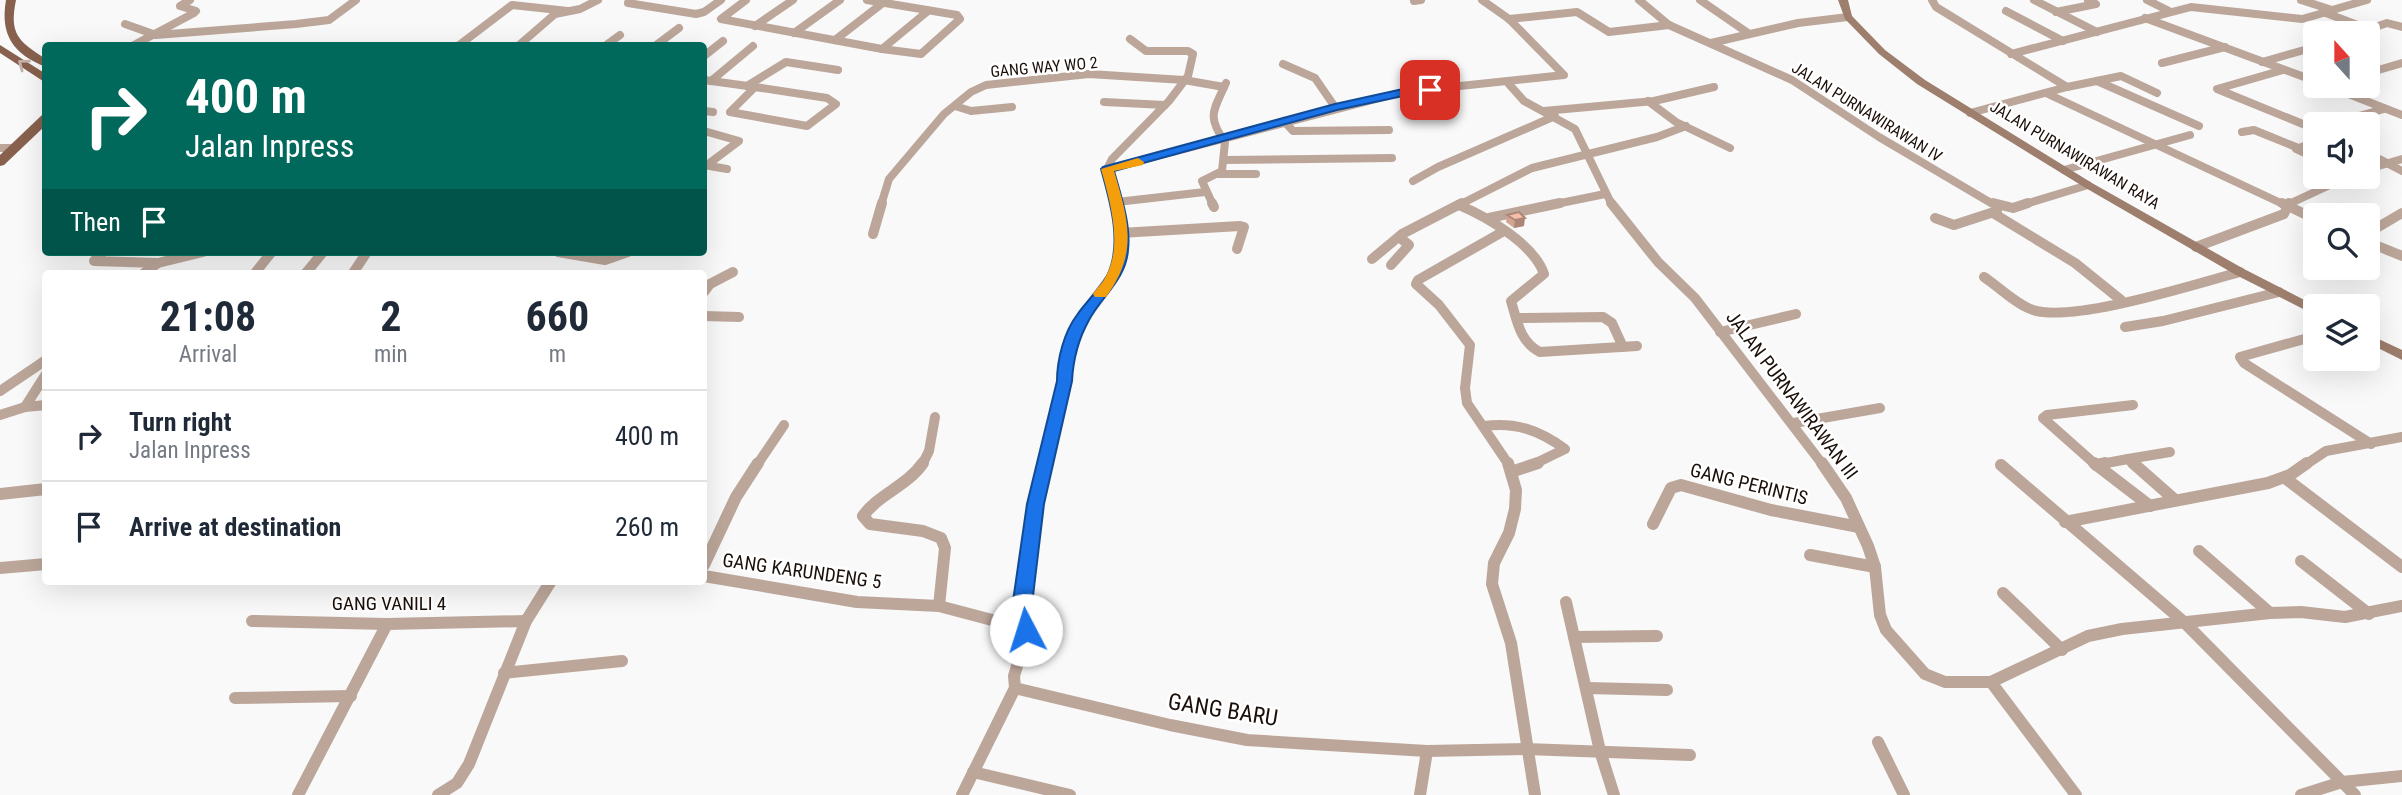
<!DOCTYPE html>
<html lang="en">
<head>
<meta charset="utf-8">
<style>
  :root { --surface:#fff; --page:#f6f6f7; --text:#1f2937; --muted:#747a83; --line:#e0e1e3 }
  body { margin:0; font-family:"Roboto Condensed",sans-serif; background:var(--page); color:var(--text); height:100vh; display:flex; flex-direction:column; font-size:26px; white-space:nowrap }
  * { box-sizing:border-box; margin:0 }
  p { font-size:23px; color:var(--muted) }
  .icon { flex:none; width:38px; height:38px; fill:none; stroke:currentColor; stroke-width:2; stroke-linecap:round; stroke-linejoin:round }
  .map { position:relative; flex:1; overflow:hidden }
  .panel { position:absolute; left:42px; top:270px; width:665px; height:315px; display:flex; flex-direction:column; background:var(--surface); border-radius:7px; box-shadow:0 7px 28px #0002 }
  .panel>* { flex:none }
  .banner { position:absolute; left:42px; top:42px; width:665px; height:214px; border-radius:7px; box-shadow:0 7px 28px #0002; background:#00695c; color:#fff; overflow:hidden }
  .needle { width:46px; rotate:339deg }
  .fabs { position:absolute; left:2303px; top:21px; display:grid; gap:14px }
  .fabs a { display:grid; place-items:center; width:77px; height:77px; border-radius:7px; background:var(--surface); box-shadow:0 7px 28px #0002; font-size:35px }
  .pin { position:absolute; display:grid; place-items:center; width:60px; height:60px; color:#fff; margin:-30px; border-radius:14px; box-shadow:0 4px 10px #0006 }
  .me { position:absolute; width:77px; margin:-38px; rotate:355deg; stroke-linejoin:round; filter:drop-shadow(0 0 5px #0008) }
  .turn { display:flex; align-items:center; gap:24px; height:147px; padding:0 28px; font-size:32px }
  .turn .icon { width:91px; height:91px; stroke-width:2.5 }
  .turn b { display:block; font-size:49px; line-height:60px }
  .then { display:flex; align-items:center; height:66px; padding:0 28px; background:#0003; gap:14px; font-size:26px }
  .eta { display:flex; justify-content:space-evenly; align-items:center; height:119px; text-align:center }
  .eta b { font-size:42px; font-weight:700; line-height:49px }
  ul { padding:0; list-style:none }
  li { display:flex; align-items:center; gap:21px; height:91px; padding:0 28px; border-top:2px solid var(--line) }
  li div { flex:1 }
  li b { display:block; font-size:26px }
  li em { font-style:normal }
  .map>svg:first-child { display:block }
  .lines { fill:none; stroke-linecap:round; stroke-linejoin:round }
  .street-far2 { stroke:#bca69a; stroke-width:8 }
  .street-far1 { stroke:#bca69a; stroke-width:10 }
  .street { stroke:#bca69a; stroke-width:12 }
  .secondary { fill:#9e7e6d; fill-rule:evenodd }
  .primary { fill:#87614d; fill-rule:evenodd }
  .wall { fill:#d3a492 }
  .shaded-wall { fill:#ac8677 }
  .building { fill:#f5bfaa; stroke:#ac8677; stroke-width:2 }
  .oneway { stroke:#c3b0a6 }
  .route { fill:#1a73e8; stroke:#114b97; stroke-width:2 }
  .slow { fill:#f59e0b }
  .labels { text-anchor:middle; dominant-baseline:central; stroke-width:5; stroke-linejoin:round; paint-order:stroke }
  .far-street-label { font-size:16px; fill:#1b0f09; stroke:#fff }
  .street-label { font-size:19px; fill:#1b0f09; stroke:#fff }
  .near-street-label { font-size:23px; fill:#1b0f09; stroke:#fff }
</style>
</head>
<body>
<div class="map">
<svg width="2402" height="795" viewBox="0 0 2402 795">
  <rect width="100%" height="100%" fill="#f9f9f9"/>
  <g class="lines">
    <g class="street-far2">
      <polyline points="629,0 628,3 696,14 704,12 721,0"/>
      <polyline points="746,0 721,19 882,49 928,11"/>
      <polyline points="867,0 957,15 960,19 921,54 882,49"/>
      <polyline points="1639,0 1669,25 1792,80 1879,137 1991,203 2000,205"/>
      <polyline points="1700,0 1748,33"/>
      <polyline points="1932,0 1936,7 2067,87 1970,113"/>
      <polyline points="2034,0 2097,32"/>
      <polyline points="2147,0 2169,11"/>
      <polyline points="2301,0 2332,10 2367,0"/>
      <polyline points="1414,1 1421,0"/>
      <polyline points="2006,11 2063,41"/>
      <polyline points="2056,12 2096,4 2088,0"/>
      <polyline points="2326,13 2368,29"/>
      <polyline points="2145,18 2315,81"/>
      <polyline points="1509,19 1577,12 1609,32 1669,25"/>
      <polyline points="125,24 156,35 296,24 329,20 356,0"/>
      <polyline points="755,26 793,0"/>
      <polyline points="794,33 840,0"/>
      <polyline points="2358,33 2387,23 2402,27"/>
      <polyline points="835,40 884,2"/>
      <polyline points="1711,43 1798,23 1848,17"/>
      <polyline points="132,46 194,13 196,11 180,6 190,0"/>
      <polyline points="249,46 267,46"/>
      <polyline points="458,46 512,5 568,11"/>
      <polyline points="518,46 555,14 580,9 598,0"/>
      <polyline points="605,46 620,35"/>
      <polyline points="655,46 679,28"/>
      <polyline points="2011,54 2191,7 2302,19 2334,10"/>
      <polyline points="704,56 723,41"/>
      <polyline points="2262,62 2315,47"/>
      <polyline points="2162,63 2225,47"/>
      <polyline points="1283,64 1315,78 1335,107"/>
      <polyline points="2283,70 2217,89 2315,129"/>
      <polyline points="2368,73 2402,63"/>
      <polyline points="704,80 755,87"/>
      <polyline points="711,81 753,46"/>
      <polyline points="2097,81 2199,126"/>
      <polyline points="1508,83 1524,101 1575,129 1612,205"/>
      <polyline points="747,86 786,62 838,70"/>
      <polyline points="2328,86 2402,115"/>
      <polygon points="755,87 827,98 836,104 807,126 730,112"/>
      <polyline points="2067,87 2121,76 2157,93"/>
      <polyline points="2048,94 2285,205"/>
      <polyline points="1648,101 1676,122 1730,148"/>
      <polyline points="1104,102 1165,105"/>
      <polyline points="955,106 971,111 1012,107"/>
      <polyline points="704,111 713,112"/>
      <polyline points="1544,111 1654,101 1714,87"/>
      <polyline points="1284,121 1293,131 1389,130"/>
      <polyline points="2330,124 2384,109"/>
      <polyline points="704,131 739,141 707,165"/>
      <polyline points="2242,132 2254,130 2296,147"/>
      <polyline points="2315,142 2296,149 2315,158"/>
      <polyline points="0,148 15,148"/>
      <polyline points="2368,153 2402,171"/>
      <polyline points="1224,160 1392,158"/>
      <polyline points="704,165 727,169"/>
      <polyline points="1107,169 1403,92 1564,75 1509,19 1482,0"/>
      <polyline points="2368,169 2402,159"/>
      <polyline points="2064,170 2190,135"/>
      <polyline points="1219,174 1256,174"/>
      <polyline points="1413,181 1438,167 1555,116"/>
      <polyline points="1117,202 1205,192"/>
      <polyline points="881,205 889,179 944,114 971,92 986,85 1089,74 1184,80 1224,87"/>
      <polyline points="1117,205 1107,169 1112,159 1169,101 1188,76 1193,54 1188,51 1146,51 1130,39"/>
      <path d="M1213 205 1202 181 1222 171 1225 142C1206 116 1214 110 1226 83"/>
      <polyline points="1459,205 1532,168 1657,137 1686,126"/>
      <polyline points="1551,205 1605,194"/>
      <polyline points="2022,205 2088,185"/>
      <polyline points="2287,205 2347,177"/>
    </g>
    <g class="street-far1">
      <polyline points="1212,203 1214,207"/>
      <polyline points="1611,203 1658,262 1695,298 1823,465"/>
      <polyline points="1993,203 2013,208 2028,203"/>
      <polyline points="2282,203 2315,219"/>
      <path d="M1459 205C1487 217 1534 244 1544 274L1511 301C1517 321 1520 342 1540 352L1637 346"/>
      <polyline points="1993,213 2075,263 2121,300"/>
      <polyline points="1489,218 1560,203"/>
      <polyline points="1935,218 1954,225 1997,211"/>
      <polyline points="1504,231 1418,280 1416,284 1439,305 1470,345 1465,388 1467,403 1509,465"/>
      <polyline points="1120,233 1240,226 1244,227 1237,249"/>
      <polyline points="2368,233 2402,213"/>
      <polyline points="873,234 882,203"/>
      <polyline points="2368,242 2402,256"/>
      <polyline points="2196,247 2284,214 2289,203"/>
      <polyline points="103,252 94,261 158,263"/>
      <polyline points="558,252 605,260 628,252"/>
      <polyline points="1372,259 1402,234 1462,203"/>
      <polyline points="1391,265 1409,245 1399,237"/>
      <polyline points="144,273 158,263 203,252"/>
      <polyline points="255,273 271,253"/>
      <polyline points="306,273 323,252"/>
      <polyline points="353,273 367,252"/>
      <path d="M1984 277C1999 287 2017 305 2033 310 2074 323 2195 284 2240 272"/>
      <polyline points="704,292 710,284 733,272"/>
      <polyline points="704,316 739,317"/>
      <polyline points="1517,318 1603,317 1612,323 1623,347"/>
      <polyline points="2125,327 2163,321 2279,292"/>
      <polyline points="1720,332 1796,314"/>
      <polyline points="2315,336 2240,357 2244,363 2371,444"/>
      <polyline points="46,374 25,407 46,405"/>
      <polyline points="0,391 46,360"/>
      <polyline points="0,415 25,407"/>
      <polyline points="1794,423 1880,408"/>
      <path d="M1484 426C1516 422 1539 430 1565 449L1532 465"/>
      <polyline points="757,465 784,425"/>
      <polyline points="922,465 929,451 935,417"/>
      <path d="M1044 465C1051 438 1061 410 1065 382 1067 367 1068 354 1072 340 1093 280 1136 283 1117 203"/>
      <polyline points="2096,465 2043,418 2047,415 2133,405"/>
      <polyline points="2096,465 2128,459"/>
      <polyline points="2135,465 2128,459 2170,452"/>
      <polyline points="2305,465 2326,451 2402,437"/>
    </g>
    <g class="street">
      <path d="M923 463C907 486 879 494 863 516L870 524 923 531 941 538 945 548 939 606"/>
      <polyline points="1508,463 1516,490 1515,509 1509,533 1494,563 1492,584 1511,643 1535,795"/>
      <polyline points="1822,463 1846,498 1868,546 1875,567 1880,615 1886,630 1925,674 1945,682 1991,682 2088,636 2122,629 2270,613 2301,612 2345,617 2402,606"/>
      <polyline points="2094,463 2150,506"/>
      <polyline points="2133,463 2175,500"/>
      <polyline points="2001,465 2184,622 2355,795"/>
      <polyline points="2096,465 2105,463"/>
      <polyline points="1511,472 1538,463"/>
      <polyline points="2285,478 2402,567"/>
      <polyline points="0,494 46,489"/>
      <polyline points="2065,522 2268,483 2290,475 2307,463"/>
      <polyline points="1653,524 1671,488 1681,485 1771,510 1859,527"/>
      <polyline points="2199,551 2270,613"/>
      <polyline points="1810,555 1875,567"/>
      <polyline points="2301,561 2369,614"/>
      <polyline points="704,565 736,497 758,463"/>
      <polyline points="0,568 46,564"/>
      <polyline points="704,576 857,602 939,606 992,620 1020,622"/>
      <polyline points="2003,593 2062,650"/>
      <polyline points="1566,602 1600,751 1614,795"/>
      <polyline points="252,621 387,624 526,621"/>
      <polyline points="1574,637 1657,636"/>
      <polyline points="504,673 622,661"/>
      <polyline points="1991,682 2076,795"/>
      <polyline points="1015,688 1170,725 1247,740 1427,751 1526,749 1690,755"/>
      <polyline points="1587,688 1667,690"/>
      <polyline points="235,698 351,696"/>
      <polyline points="1878,742 1904,795"/>
      <polyline points="973,772 1070,795"/>
      <polyline points="298,795 387,624"/>
      <polyline points="438,795 457,783 469,764 526,621 551,581"/>
      <polyline points="962,795 1015,688 1014,676 1027,633 1020,622 1035,504 1045,463"/>
      <polyline points="1420,795 1427,751"/>
      <polyline points="2301,795 2342,782 2402,776"/>
    </g>
    <g class="secondary">
      <polygon points="1838,0 1848,0 1852,16 1885,50 1925,80 2092,183 2244,269 2316,306 2315,315 2236,275 2084,187 1917,84 1879,54 1845,19"/>
      <polygon points="2368,334 2402,350 2402,360 2368,343"/>
    </g>
    <g class="primary">
      <path d="M6 0H16C9 34 18 41 46 59V67C13 54 0 35 6 0Z"/>
      <polygon points="0,45 46,74 46,83 0,53"/>
      <polygon points="42,115 46,115 46,125 4,165 0,166 0,155"/>
    </g>
  </g>
  <polygon class="wall" points="1507,215 1524,226 1514,228 1506,222"/>
  <polygon class="shaded-wall" points="1525,218 1524,226 1514,228 1515,220"/>
  <polygon class="building" points="1519,212 1525,218 1515,220 1507,215"/>
  <defs><path id="oneway-chevron" d="M-2-3.5L2.5 0L-2 3.5" fill="none" stroke-width="1.6" stroke-linecap="round" stroke-linejoin="round" transform="scale(1.75)"/></defs>
  <use class="oneway" href="#oneway-chevron" transform="translate(23 64) rotate(-143)"/>
  <path class="route" d="M1430 86 1435 90 1434 92 1403 96 1337 110 1114 171C1121 196 1131 225 1128 250 1126 279 1102 296 1089 320 1079 338 1073 361 1072 381L1044 504 1030 621 1036 630 1033 636C1020 640 1016 632 1010 622L1027 504 1057 381C1057 360 1064 332 1077 315 1086 302 1100 289 1107 276 1123 244 1110 201 1101 169L1103 167 1335 104 1403 89Z"/>
  <path class="slow" d="M1138 158 1144 162 1143 165 1114 171C1129 221 1138 253 1106 297H1095L1093 294C1097 288 1103 283 1106 276 1123 245 1110 201 1101 169Z"/>
  <g class="labels">
    <g class="far-street-label">
      <text transform="translate(1044 67) rotate(-5)">GANG WAY WO 2</text>
      <text transform="translate(1867 112) rotate(32)">JALAN PURNAWIRAWAN IV</text>
      <text transform="translate(2075 155) rotate(31)">JALAN PURNAWIRAWAN RAYA</text>
    </g>
    <g class="street-label">
      <text transform="translate(1792 395) rotate(53)">JALAN PURNAWIRAWAN III</text>
      <text transform="translate(1749 484) rotate(14)">GANG PERINTIS</text>
      <text transform="translate(802 571) rotate(8)">GANG KARUNDENG 5</text>
      <text x="389" y="603">GANG VANILI 4</text>
    </g>
    <g class="near-street-label">
      <text transform="translate(1223 710) rotate(9)">GANG BARU</text>
    </g>
  </g>
</svg>
<div class="fabs">
<a><svg class="needle" viewBox="-14 -14 28 28"><path d="M0-13l5 13h-10z" fill="#e53935"/><path d="M0 13l5-13h-10z" fill="#747a83"/></svg></a>
<a><svg class="icon" aria-label="sound" viewBox="0 0 24 24"><path d="M4 9h4l5-4v14l-5-4H4zM17 9q2 3 0 6"/></svg></a>
<a><svg class="icon" aria-label="search" viewBox="0 0 24 24"><circle cx="10" cy="10" r="6"/><path d="M15 15l6 6"/></svg></a>
<a><svg class="icon" aria-label="layers" viewBox="0 0 24 24"><path d="M12 4l9 5-9 5-9-5zM3 14l9 5 9-5"/></svg></a>
</div>
<div class="pin" style="left:1430px;top:90px;background:#d93025"><svg class="icon" aria-label="arrive" viewBox="0 0 24 24"><path d="M6 21V4h12l-3 4 3 4H6"/></svg></div>
<svg class="me" style="left:1026px;top:630px" viewBox="-20 -20 40 40"><circle r="19" fill="#fff"/><path d="M0-13L10 11 0 6-10 11z" fill="#1a73e8"/></svg>
<div class="banner">
<div class="turn"><svg class="icon" aria-label="right" viewBox="0 0 24 24"><path d="M7 20v-9h11M14 6l5 5-5 5"/></svg><div><b>400 m</b>Jalan Inpress</div></div>
<div class="then">Then<svg class="icon" aria-label="arrive" viewBox="0 0 24 24"><path d="M6 21V4h12l-3 4 3 4H6"/></svg></div>
</div>
<section class="panel">
<div class="eta">
<div><b>21:08</b><p>Arrival</p></div>
<div><b>2</b><p>min</p></div>
<div><b>660</b><p>m</p></div>
</div>
<ul>
<li><svg class="icon" aria-label="right" viewBox="0 0 24 24"><path d="M7 20v-9h11M14 6l5 5-5 5"/></svg><div><b>Turn right</b><p>Jalan Inpress</p></div><em>400 m</em></li>
<li><svg class="icon" aria-label="arrive" viewBox="0 0 24 24"><path d="M6 21V4h12l-3 4 3 4H6"/></svg><div><b>Arrive at destination</b></div><em>260 m</em></li>
</ul>
</section>
</div>
</body>
</html>
